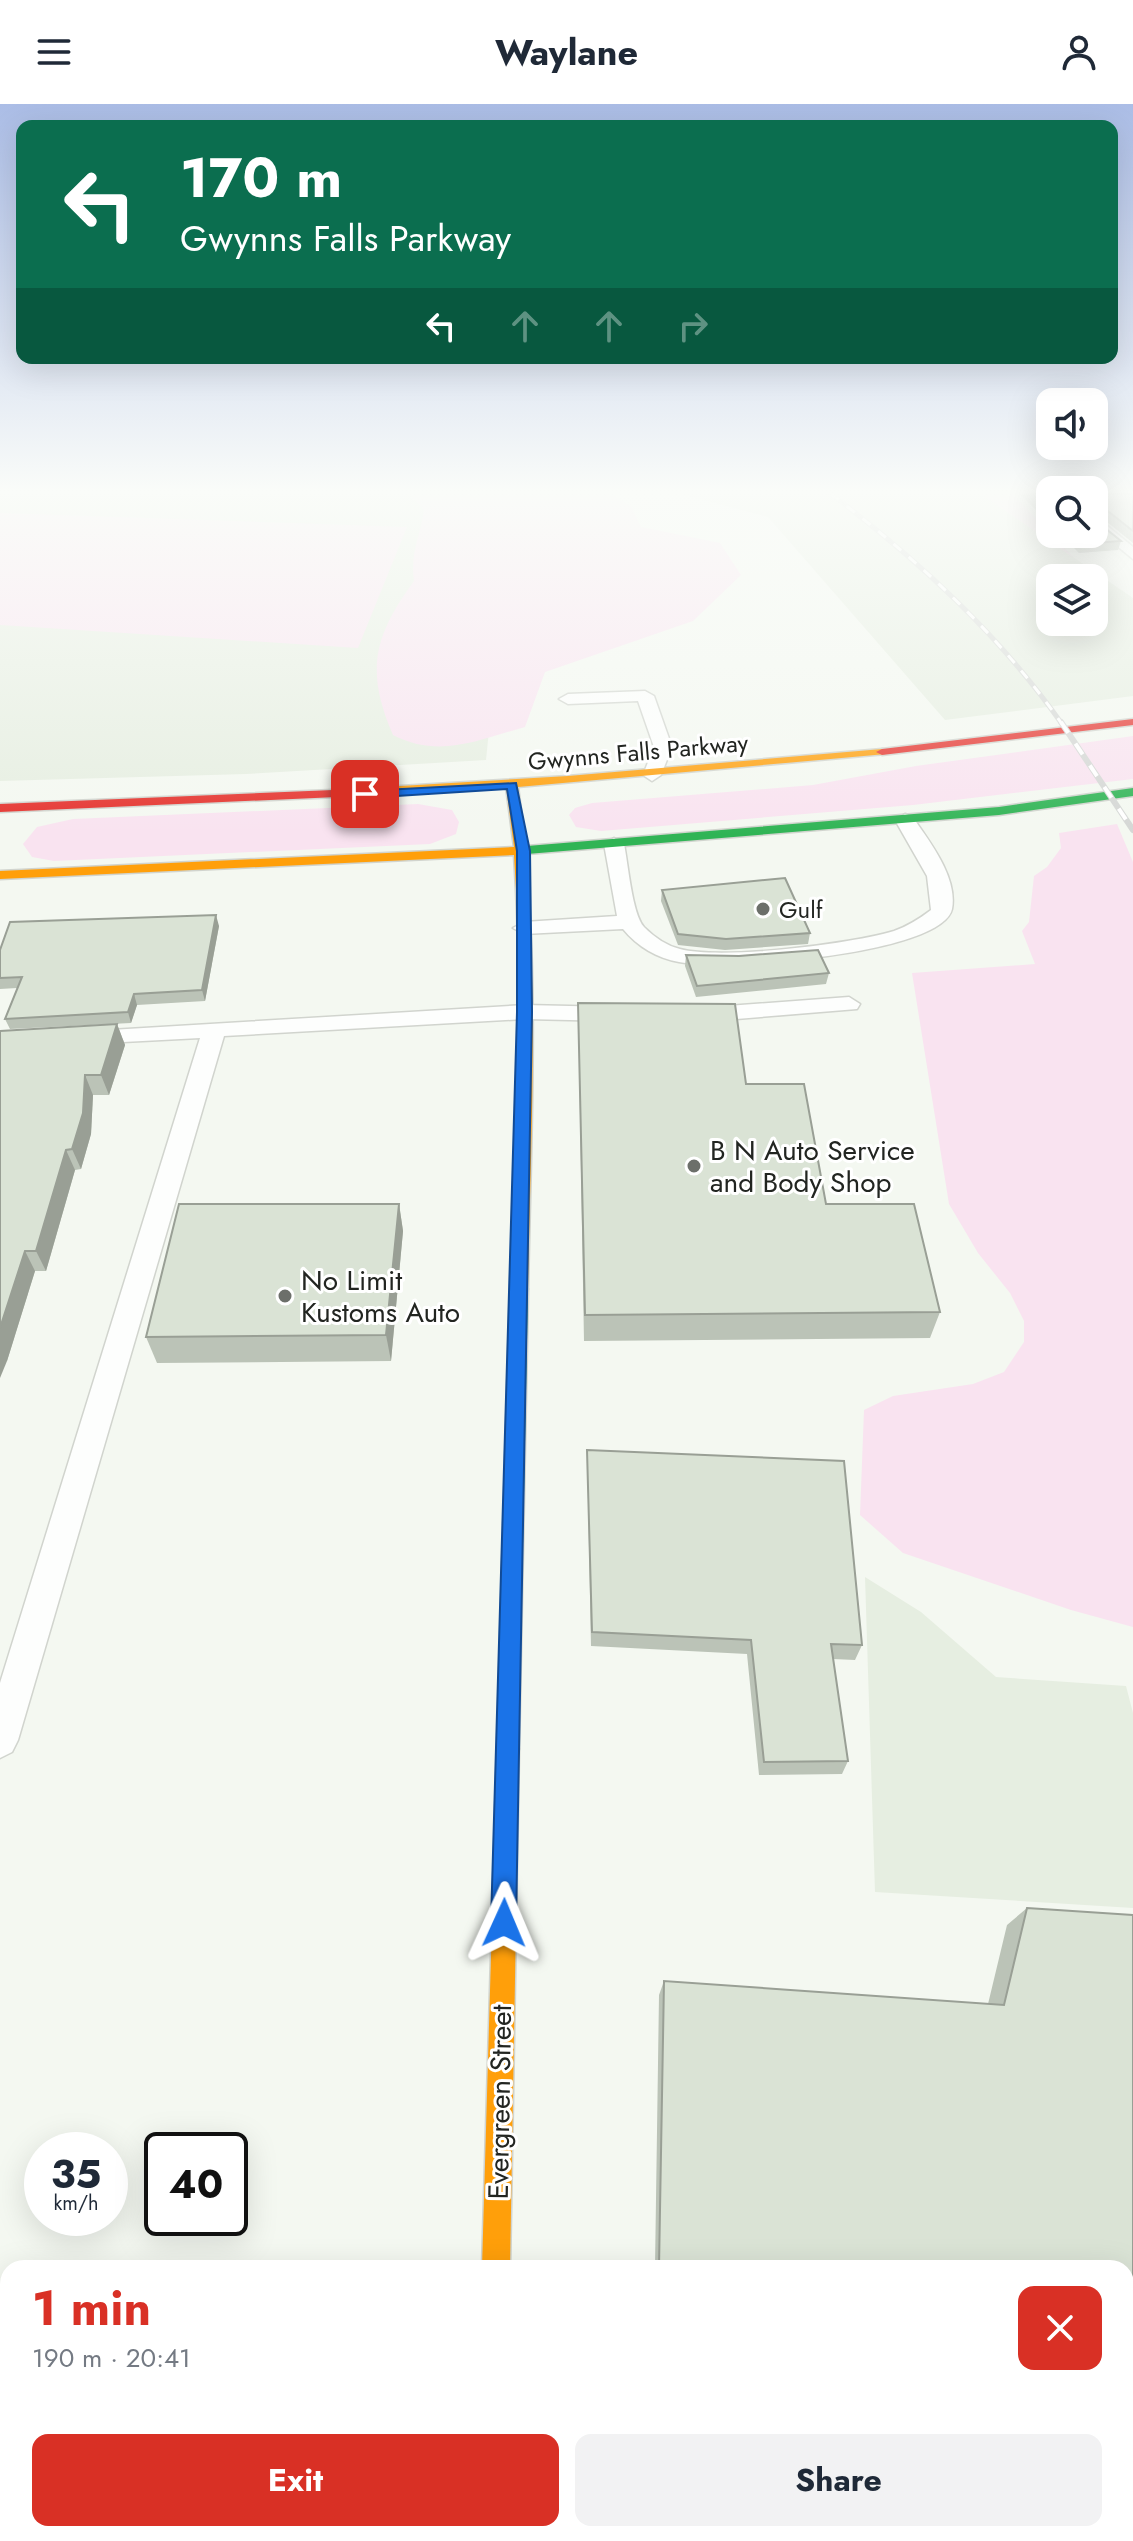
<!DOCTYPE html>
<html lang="en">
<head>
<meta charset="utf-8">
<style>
  :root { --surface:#fff; --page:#f2f2f3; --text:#1f2937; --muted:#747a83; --accent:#d93025 }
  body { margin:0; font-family:Jost,sans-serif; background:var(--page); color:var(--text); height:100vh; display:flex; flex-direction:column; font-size:30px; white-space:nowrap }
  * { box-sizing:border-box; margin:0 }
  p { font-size:26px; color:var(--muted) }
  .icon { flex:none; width:44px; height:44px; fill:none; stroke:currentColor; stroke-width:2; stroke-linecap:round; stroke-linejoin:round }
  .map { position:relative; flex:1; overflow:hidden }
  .drawer { position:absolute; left:0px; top:2156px; width:1134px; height:282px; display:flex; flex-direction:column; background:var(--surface); border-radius:24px 24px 0 0; box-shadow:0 8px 32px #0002 }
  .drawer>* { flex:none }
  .guide { position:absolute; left:16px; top:16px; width:1102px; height:244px; border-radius:16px; box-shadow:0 8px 32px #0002; background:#0b6e4f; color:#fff; overflow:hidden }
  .tools { position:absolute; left:1036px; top:284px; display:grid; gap:16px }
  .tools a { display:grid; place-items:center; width:72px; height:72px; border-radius:16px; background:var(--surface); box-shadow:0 8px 32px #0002; font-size:40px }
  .speed { position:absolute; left:24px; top:2028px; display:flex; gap:16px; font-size:40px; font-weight:700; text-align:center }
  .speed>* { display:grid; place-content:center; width:104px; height:104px; border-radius:50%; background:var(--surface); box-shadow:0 8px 32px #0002; line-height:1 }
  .speed small { font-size:20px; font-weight:400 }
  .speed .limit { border:4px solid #111; border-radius:12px; background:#fff; color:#111 }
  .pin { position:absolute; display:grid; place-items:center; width:68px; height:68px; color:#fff; margin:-34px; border-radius:16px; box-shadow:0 4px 12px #0006 }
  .me { position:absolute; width:88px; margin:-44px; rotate:1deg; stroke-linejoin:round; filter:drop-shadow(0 0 6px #0008) }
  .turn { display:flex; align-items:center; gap:28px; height:168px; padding:0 32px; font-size:36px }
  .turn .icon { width:104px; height:104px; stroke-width:2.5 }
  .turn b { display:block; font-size:56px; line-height:68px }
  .lanes { display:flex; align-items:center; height:76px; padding:0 32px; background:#0003; justify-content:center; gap:40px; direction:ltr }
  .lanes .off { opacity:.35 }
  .round { display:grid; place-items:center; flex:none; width:84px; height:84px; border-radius:16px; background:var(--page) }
  .headline { display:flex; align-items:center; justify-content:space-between; height:136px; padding:0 32px }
  h1 { font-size:48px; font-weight:700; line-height:60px; color:var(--accent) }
  .primary-button { display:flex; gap:16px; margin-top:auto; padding:16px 32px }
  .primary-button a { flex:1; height:92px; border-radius:16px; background:var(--accent); color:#fff; font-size:32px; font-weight:700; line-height:92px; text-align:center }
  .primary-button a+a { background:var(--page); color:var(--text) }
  header { display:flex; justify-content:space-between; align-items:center; height:104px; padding:0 32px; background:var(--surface); font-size:36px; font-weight:700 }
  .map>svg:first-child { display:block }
  .built { fill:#e6eee1; fill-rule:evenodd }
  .green { fill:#f9e3f0 }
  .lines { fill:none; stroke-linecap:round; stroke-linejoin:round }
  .lane-casing { stroke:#d1d4ce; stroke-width:3 }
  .street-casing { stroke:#d1d4ce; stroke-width:3 }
  .fast-casing { stroke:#d1d4ce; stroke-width:3 }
  .slow-casing { stroke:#d1d4ce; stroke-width:3 }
  .jam-casing { stroke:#d1d4ce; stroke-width:3 }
  .lane { fill:#fdfefd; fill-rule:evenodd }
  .street { fill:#fdfefd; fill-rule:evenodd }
  .fast { fill:#30b455; fill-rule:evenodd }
  .slow { fill:#ff9f0a; fill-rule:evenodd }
  .jam { fill:#e5322d; fill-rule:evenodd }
  .rail-far1-casing { stroke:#d5d7d5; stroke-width:5 }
  .rail-casing { stroke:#d5d7d5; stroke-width:6 }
  .rail-far1 { stroke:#fff; stroke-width:3; stroke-dasharray:10; stroke-linecap:butt }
  .rail { stroke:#fff; stroke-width:4; stroke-dasharray:13; stroke-linecap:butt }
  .wall { fill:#bbc3b7 }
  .shaded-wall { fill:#999f95 }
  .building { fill:#dae3d5; stroke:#999f95; stroke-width:2 }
  .route { fill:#1a73e8; stroke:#114b97; stroke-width:2 }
  .poi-dot { fill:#6c6f6a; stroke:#fff; stroke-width:3 }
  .labels { text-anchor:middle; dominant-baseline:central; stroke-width:6; stroke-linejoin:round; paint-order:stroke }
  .far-street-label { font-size:24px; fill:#222521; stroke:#fff }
  .far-poi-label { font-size:24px; fill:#222521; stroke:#fff; text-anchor:start }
  .poi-label { font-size:28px; fill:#222521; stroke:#fff; text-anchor:start }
  .street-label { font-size:28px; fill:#222521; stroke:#fff }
</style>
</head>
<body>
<header><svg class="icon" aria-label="menu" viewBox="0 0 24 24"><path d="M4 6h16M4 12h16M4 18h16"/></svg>Waylane<svg class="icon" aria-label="person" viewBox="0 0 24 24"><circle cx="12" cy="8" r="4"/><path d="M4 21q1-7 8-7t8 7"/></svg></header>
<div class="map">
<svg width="1133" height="2437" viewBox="0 0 1133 2437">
  <rect width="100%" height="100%" fill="#f4f8f1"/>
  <g class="built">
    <polygon points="0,390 513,390 486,656 246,670 0,677"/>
    <path d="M681 390H981L1133 494V592L945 616 768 413ZM1050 474H1094V518H1050Z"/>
    <polygon points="865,1473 921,1508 996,1573 1126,1582 1133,1609 1133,1804 875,1788"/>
  </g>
  <g class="green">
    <path d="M409 390H611L631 402 641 423 720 439 741 471 693 517 545 568 525 623C477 636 440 655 393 631 365 566 374 532 414 477 410 449 420 433 424 406Z"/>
    <polygon points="981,390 1013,390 1074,454"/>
    <polygon points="0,409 407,423 358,544 0,521"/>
    <polygon points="1133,632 1133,675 913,701 601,727 576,723 569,711 575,704 592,699 813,681 916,662"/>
    <polygon points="418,700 452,706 459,718 456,730 430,740 54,757 32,753 23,740 37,723 73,715"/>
    <polygon points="1117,720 1133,758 1133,1523 1071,1506 903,1449 860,1411 864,1306 893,1292 973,1280 1004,1268 1024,1238 1024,1217 1010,1189 978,1149 949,1100 912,869 1035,860 1022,827 1029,818 1034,772 1047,763 1061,744 1059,729"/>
  </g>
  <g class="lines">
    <defs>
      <g id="lane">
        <polygon points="1094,411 1133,443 1133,455 1094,423"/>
        <polygon points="645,587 654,592 672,643 661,671 652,677 643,671 654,643 638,597 568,600 559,595 568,590"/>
        <path d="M905 710 912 712C929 737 958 773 952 805 942 851 720 867 679 858 657 854 638 843 623 825L524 830 513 824 524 818 617 812 604 740 614 734 624 740C628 759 632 810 644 823 654 833 667 842 680 845 722 856 851 840 894 827 908 822 919 815 931 806L927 772 895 716Z"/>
        <polygon points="849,893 860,900 857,905 700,918 689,911 700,904"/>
        <polygon points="525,901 614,903 625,910 614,917 525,915 224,932 18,1636 12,1648 0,1654 0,1579 200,934 85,940 77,938 73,933 77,928"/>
      </g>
      <polygon id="street" points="451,2430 529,2430 528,2437 450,2437"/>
      <g id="fast">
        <polygon points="1133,684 1133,692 999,711 515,751 509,747 515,743 999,703"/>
        <polygon points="519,1178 528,1185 519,1645 516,1653 508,1656 500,1653 497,1645 510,1185"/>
      </g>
      <g id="slow">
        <path d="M882 645 886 646V650L518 683C541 850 531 1017 528 1185L519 1192 510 1185C515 1040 524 896 514 751L0 775V767L514 743 506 683 333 694 327 690 333 686 568 672Z"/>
        <polygon points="508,1634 516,1637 519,1645 510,2164 482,2164 497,1645 500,1637"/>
      </g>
      <g id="jam">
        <polygon points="1133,615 1133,621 882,651 876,648 882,645"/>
        <polygon points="333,686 339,690 337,693 0,708 0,700"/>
      </g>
    </defs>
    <use href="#lane" class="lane-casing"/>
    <use href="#street" class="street-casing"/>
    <use href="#fast" class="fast-casing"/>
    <use href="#slow" class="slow-casing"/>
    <use href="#jam" class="jam-casing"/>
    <use href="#lane" class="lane"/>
    <use href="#street" class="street"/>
    <use href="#fast" class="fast"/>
    <use href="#slow" class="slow"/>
    <use href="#jam" class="jam"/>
    <defs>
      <path id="rail-far1" d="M831 390C918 456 999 530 1062 620"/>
      <polyline id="rail" points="1061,618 1133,726"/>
    </defs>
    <use href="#rail-far1" class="rail-far1-casing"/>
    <use href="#rail" class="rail-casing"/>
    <use href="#rail-far1" class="rail-far1"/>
    <use href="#rail" class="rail"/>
  </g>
  <g class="wall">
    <polygon points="1020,390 1050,390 1050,420"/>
    <polygon points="1094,390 1133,390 1133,439 1096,409 1094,409 1095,416 1121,437 1118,446 1079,449 1060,430 1094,430"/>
    <polygon points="662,786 810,829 808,840 725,846 678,841 661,797"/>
    <polygon points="219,822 205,897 137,901 131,919 10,925 5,915 17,884 0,885 0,846"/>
    <polygon points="686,851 829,869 826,880 696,893 685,862"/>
    <polygon points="578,899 746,980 826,1100 940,1208 930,1234 584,1237"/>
    <polygon points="117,920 125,941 109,991 93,991 91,1030 81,1065 75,1066 46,1167 35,1167 7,1257 0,927"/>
    <polygon points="399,1100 403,1127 391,1257 157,1259 146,1233"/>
    <polygon points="587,1346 862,1541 855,1556 833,1555 848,1657 842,1670 759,1671 747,1550 591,1542"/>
    <polygon points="1027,1804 1133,1811 1133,2437 650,2437 650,2430 1126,2430 1126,2164 655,2164 659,1891 664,1877 988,1900 1007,1821"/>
  </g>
  <g class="shaded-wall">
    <polygon points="216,811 219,822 205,897 202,886"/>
    <polygon points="134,890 137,901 131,919 128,908"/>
    <polygon points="117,920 125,941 109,991 101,971"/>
    <polygon points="85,971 93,991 91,1030 81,1065 72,1045"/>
    <polygon points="66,1046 75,1066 46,1167 36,1147"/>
    <polygon points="399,1100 403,1127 391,1257 386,1231"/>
    <polygon points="25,1147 35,1167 7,1257 0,1274 0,1224"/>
  </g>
  <g class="building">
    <polygon points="1032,390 1050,390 1050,408"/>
    <polygon points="1094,390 1133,390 1133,427 1099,400 1094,402"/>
    <polygon points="1094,405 1095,416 1121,437 1081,440 1071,430 1094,430"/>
    <polygon points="785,774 810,829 726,835 678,830 662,786"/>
    <polygon points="216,811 202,886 134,890 128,908 5,915 22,873 0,874 0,846 10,818"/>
    <polygon points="818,846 829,869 697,882 686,851 739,852"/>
    <polygon points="578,899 735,900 746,980 804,980 826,1100 914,1100 940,1208 585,1211"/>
    <polygon points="117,920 101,971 85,971 83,1009 72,1045 66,1046 36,1147 25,1147 0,1224 0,927"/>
    <polygon points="179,1100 399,1100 386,1231 146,1233"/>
    <polygon points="587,1346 844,1357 862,1541 831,1540 848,1657 764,1658 751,1536 592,1528"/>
    <polygon points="1027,1804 1133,1811 1133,2437 655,2437 655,2430 1126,2430 1126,2164 659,2164 664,1877 1004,1901"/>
  </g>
  <linearGradient id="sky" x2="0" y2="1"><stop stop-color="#abbde6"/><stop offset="0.53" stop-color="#fafcf9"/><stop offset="1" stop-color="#fafcf9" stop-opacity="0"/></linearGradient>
  <rect width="1133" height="731" fill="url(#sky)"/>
  <polygon class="route" points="516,679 530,747 532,908 516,1819 512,1828 504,1831 495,1828 491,1819 517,908 517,747 507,685 365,694 359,690 365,687"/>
  <g class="poi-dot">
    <circle cx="763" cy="805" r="8"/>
    <circle cx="694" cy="1062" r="8"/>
    <circle cx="285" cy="1192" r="8"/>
  </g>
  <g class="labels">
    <g class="far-street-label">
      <text transform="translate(638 648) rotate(-5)">Gwynns Falls Parkway</text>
    </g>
    <g class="far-poi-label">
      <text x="779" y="805">Gulf</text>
    </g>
    <g class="poi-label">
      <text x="710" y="1046">B N Auto Service<tspan x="710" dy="32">and Body Shop</tspan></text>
      <text x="301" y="1176">No Limit<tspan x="301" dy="32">Kustoms Auto</tspan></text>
    </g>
    <g class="street-label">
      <text transform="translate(500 1998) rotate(-89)">Evergreen Street</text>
    </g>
  </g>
</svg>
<div class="tools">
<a><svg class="icon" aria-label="sound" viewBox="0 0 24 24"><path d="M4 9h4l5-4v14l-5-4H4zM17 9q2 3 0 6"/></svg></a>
<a><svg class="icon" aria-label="search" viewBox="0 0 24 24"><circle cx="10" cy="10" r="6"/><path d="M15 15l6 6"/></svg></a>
<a><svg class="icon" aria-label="layers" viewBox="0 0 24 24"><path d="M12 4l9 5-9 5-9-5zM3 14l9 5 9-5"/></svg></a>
</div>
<div class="speed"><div>35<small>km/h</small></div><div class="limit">40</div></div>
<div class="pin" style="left:365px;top:690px;background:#d93025"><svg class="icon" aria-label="arrive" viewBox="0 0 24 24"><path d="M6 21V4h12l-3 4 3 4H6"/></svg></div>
<svg class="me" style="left:504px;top:1819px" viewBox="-20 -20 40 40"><path d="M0-17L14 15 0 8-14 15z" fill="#1a73e8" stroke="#fff" stroke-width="4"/></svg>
<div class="guide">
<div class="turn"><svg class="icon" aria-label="left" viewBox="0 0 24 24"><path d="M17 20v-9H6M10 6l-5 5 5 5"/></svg><div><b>170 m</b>Gwynns Falls Parkway</div></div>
<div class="lanes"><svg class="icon" aria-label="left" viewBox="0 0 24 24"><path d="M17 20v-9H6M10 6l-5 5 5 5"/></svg><svg class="icon off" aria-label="ahead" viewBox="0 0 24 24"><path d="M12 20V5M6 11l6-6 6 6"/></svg><svg class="icon off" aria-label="ahead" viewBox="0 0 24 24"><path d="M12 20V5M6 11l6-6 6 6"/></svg><svg class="icon off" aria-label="right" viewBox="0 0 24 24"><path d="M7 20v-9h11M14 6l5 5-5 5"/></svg></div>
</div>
<section class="drawer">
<div class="headline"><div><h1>1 min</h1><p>190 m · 20:41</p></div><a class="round" style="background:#d93025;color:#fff"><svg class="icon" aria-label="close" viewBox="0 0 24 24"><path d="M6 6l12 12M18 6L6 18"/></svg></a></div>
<div class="primary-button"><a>Exit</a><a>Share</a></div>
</section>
</div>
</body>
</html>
